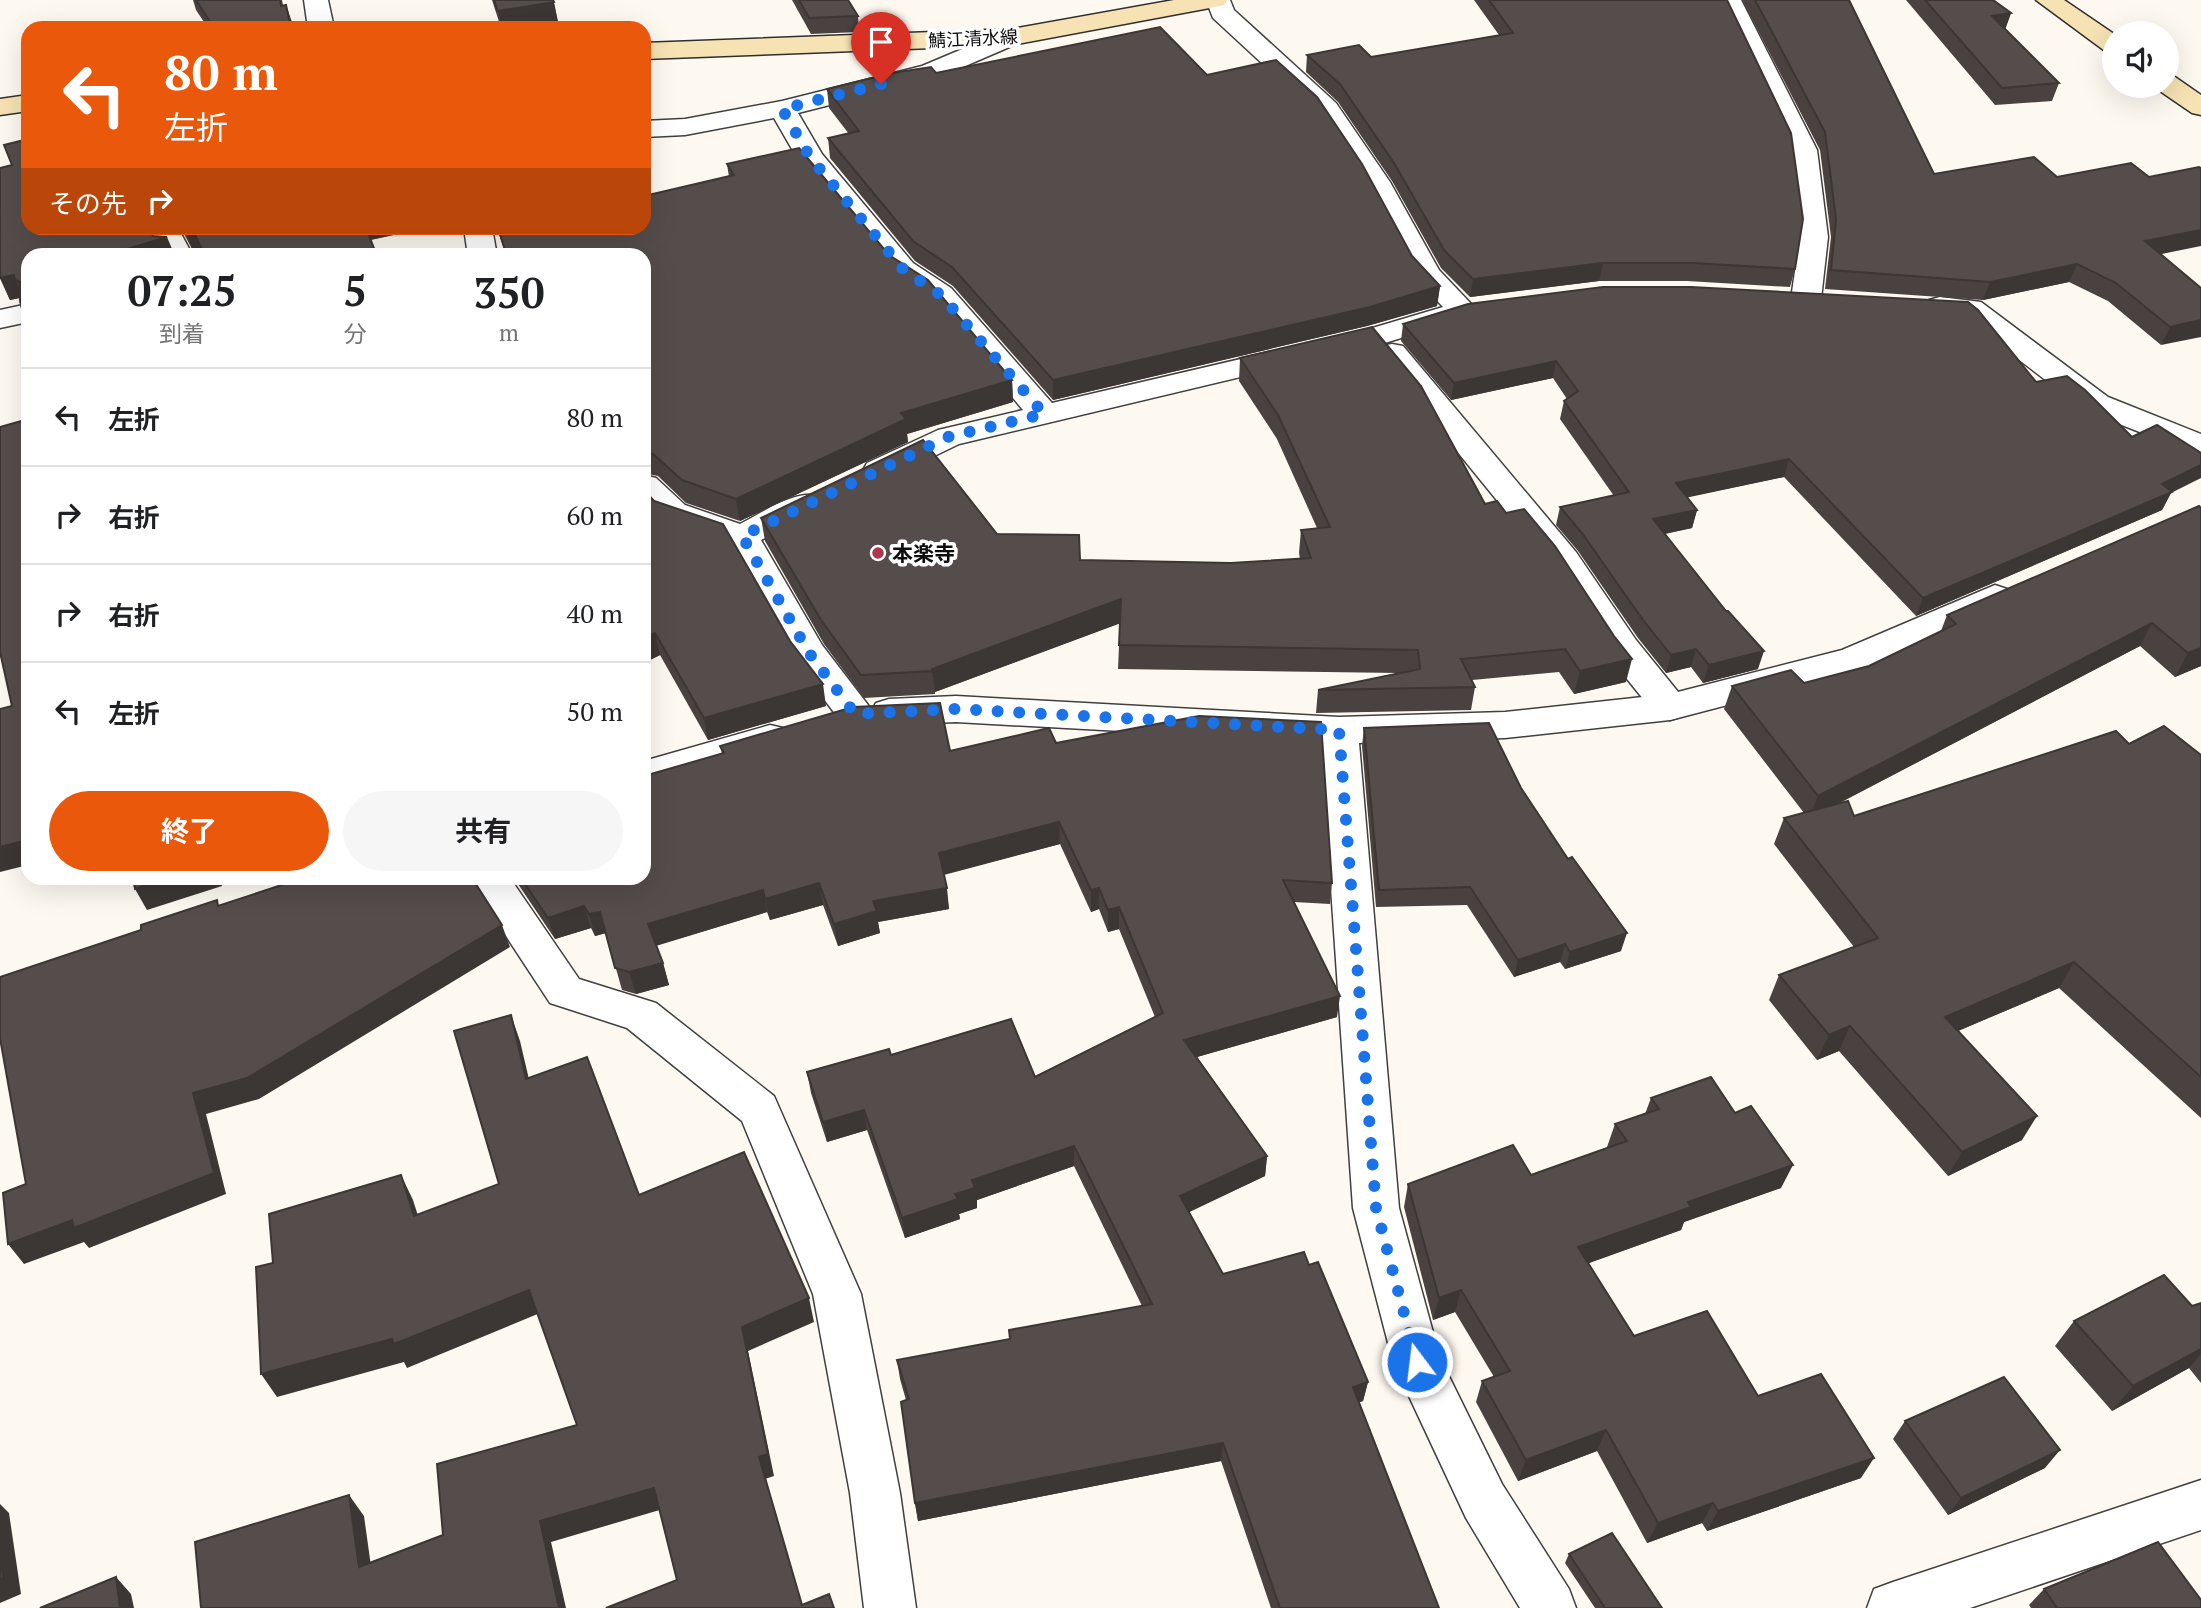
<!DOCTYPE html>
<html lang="ja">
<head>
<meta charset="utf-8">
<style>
  :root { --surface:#fff; --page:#f6f6f6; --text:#202124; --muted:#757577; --line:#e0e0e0; --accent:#ea580c }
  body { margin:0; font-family:"PT Serif","Noto Sans JP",serif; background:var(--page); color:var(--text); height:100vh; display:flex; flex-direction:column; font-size:26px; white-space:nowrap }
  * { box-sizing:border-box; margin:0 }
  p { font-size:23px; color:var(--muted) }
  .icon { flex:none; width:38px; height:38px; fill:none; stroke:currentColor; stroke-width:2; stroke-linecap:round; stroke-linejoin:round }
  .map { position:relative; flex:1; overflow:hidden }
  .details { position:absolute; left:21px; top:248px; width:630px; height:637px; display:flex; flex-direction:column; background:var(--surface); border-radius:21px; box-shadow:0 7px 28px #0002 }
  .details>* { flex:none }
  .hud { position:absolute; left:21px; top:21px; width:630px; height:214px; border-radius:21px; box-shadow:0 7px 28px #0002; background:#ea580c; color:#fff; overflow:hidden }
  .tools { position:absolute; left:2102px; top:21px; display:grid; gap:14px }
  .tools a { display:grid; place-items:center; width:77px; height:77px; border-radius:50%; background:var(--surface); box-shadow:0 7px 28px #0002; font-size:35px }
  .pin { position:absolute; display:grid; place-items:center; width:60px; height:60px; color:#fff; margin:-72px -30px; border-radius:50% 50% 50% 0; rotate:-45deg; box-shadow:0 0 7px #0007 }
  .pin .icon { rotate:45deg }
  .me { position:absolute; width:77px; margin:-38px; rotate:345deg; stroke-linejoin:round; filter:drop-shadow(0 0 5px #0008) }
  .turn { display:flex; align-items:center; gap:24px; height:147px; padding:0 28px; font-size:32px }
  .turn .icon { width:91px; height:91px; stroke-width:2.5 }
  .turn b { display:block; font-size:49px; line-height:60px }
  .then { display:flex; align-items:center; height:66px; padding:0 28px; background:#0003; gap:14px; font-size:26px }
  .eta { display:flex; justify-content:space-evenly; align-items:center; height:119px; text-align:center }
  .eta b { font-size:42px; font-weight:700; line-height:49px }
  .primary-button { display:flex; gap:14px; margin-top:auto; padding:14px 28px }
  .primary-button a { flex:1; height:80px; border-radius:42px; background:var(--accent); color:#fff; font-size:28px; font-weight:700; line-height:80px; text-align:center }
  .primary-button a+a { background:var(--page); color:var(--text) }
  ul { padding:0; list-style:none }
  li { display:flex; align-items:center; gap:21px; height:98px; padding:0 28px; border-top:2px solid var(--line) }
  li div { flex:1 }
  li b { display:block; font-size:26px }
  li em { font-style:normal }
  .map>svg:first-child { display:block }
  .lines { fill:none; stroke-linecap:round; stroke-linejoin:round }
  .minor-casing { stroke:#404040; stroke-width:3 }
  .tertiary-casing { stroke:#404040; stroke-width:3 }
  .secondary-casing { stroke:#2f2f2f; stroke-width:3 }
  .minor { fill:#fff; fill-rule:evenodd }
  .tertiary { fill:#fff; fill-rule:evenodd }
  .secondary { fill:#f6e2b2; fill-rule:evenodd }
  .wall { fill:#494240 }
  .shaded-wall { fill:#3c3634 }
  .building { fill:#554d4b; stroke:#3c3634; stroke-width:2 }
  .route { stroke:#1a73e8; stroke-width:12; stroke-dasharray:0 21.6 }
  .poi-dot { fill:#ad3651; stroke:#fff; stroke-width:2.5 }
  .labels { text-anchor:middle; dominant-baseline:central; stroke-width:7; stroke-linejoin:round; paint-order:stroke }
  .far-street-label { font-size:18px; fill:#0d0d0d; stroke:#fff }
  .poi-label { font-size:21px; font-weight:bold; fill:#0d0d0d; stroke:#fff; text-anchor:start }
</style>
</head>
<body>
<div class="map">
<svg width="2201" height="1608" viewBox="0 0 2201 1608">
  <rect width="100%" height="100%" fill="#fdf8f0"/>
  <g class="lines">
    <defs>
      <g id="minor">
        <polygon points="304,0 328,0 334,28 308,28"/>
        <polygon points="1206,0 1230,0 1234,10 1336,103 1390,182 1439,270 1477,310 1473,316 1388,342 959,444 891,477 879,480 867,477 863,470 867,463 938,430 1023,410 931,300 893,275 800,163 774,118 685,135 644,137 644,121 685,119 782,101 922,66 1003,32 1012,29 1021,32 1025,37 1021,42 940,77 798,113 822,154 913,263 951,288 1052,403 1369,329 1443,307 1412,274 1362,182 1317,114 1213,18"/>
        <polygon points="1715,0 1741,0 1817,150 1828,237 1821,299 1817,305 1806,308 1795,305 1791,299 1800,237 1789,150 1723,10"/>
        <polygon points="150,228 178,228 193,256 164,256"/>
        <polygon points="464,228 492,228 497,256 468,256"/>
        <polygon points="1940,297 1981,302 2108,397 2201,434 2201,456 2086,411 1962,316 1929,312 1925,306 1929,300"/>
        <polygon points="28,304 28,322 0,328 0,310"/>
        <polygon points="1392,344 1403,346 1576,552 1636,640 1683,698 1688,707 1683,716 1670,720 1657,716 1610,658 1552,568 1377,353 1381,346"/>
        <path d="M644 475 656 478 685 505 740 524C764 512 794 489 821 496L826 504 821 512 761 540 822 645 868 705 873 714 868 723 855 727 842 723 796 662 729 544 661 521 644 504Z"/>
        <polygon points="468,878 510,878 579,979 656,1003 774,1096 861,1294 900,1493 916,1608 864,1608 850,1493 813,1294 742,1121 627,1028 550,1003"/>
        <polygon points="2201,1480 2201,1530 1970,1608 1867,1608 1874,1589 1893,1582"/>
      </g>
      <g id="tertiary">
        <polygon points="1995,585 2007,589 2012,597 2007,605 1865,669 1670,720 1505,738 1359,743 1399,1208 1440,1358 1502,1484 1569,1589 1576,1608 1520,1608 1466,1518 1393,1362 1353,1208 1321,742 956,722 889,725 876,721 871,712 876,703 889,699 956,696 1339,717 1505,712 1670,694 1842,650"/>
        <polygon points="770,725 783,728 789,738 783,748 644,789 644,761"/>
      </g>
      <g id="secondary">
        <polygon points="1174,0 1227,0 1224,5 1215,7 1012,45 644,59 644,43 1012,29"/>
        <polygon points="2036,0 2064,0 2114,34 2114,54 2105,51"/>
        <polygon points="2166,75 2175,77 2201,95 2201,115 2192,113 2157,89 2155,86 2166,86"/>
        <polygon points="28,95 28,111 0,115 0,99"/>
      </g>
    </defs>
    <use href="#minor" class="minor-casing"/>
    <use href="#tertiary" class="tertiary-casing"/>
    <use href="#secondary" class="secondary-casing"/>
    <use href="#minor" class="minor"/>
    <use href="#tertiary" class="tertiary"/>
    <use href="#secondary" class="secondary"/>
  </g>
  <g class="wall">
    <polygon points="193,0 282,0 283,5 293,28 208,28 196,10"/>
    <polygon points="492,0 553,0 558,22 520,28 501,28"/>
    <polygon points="792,0 848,0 858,16 859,32 811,34"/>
    <polygon points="1474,0 1727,0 1795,269 1790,287 1687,281 1599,281 1470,297 1441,268 1392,181 1338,102 1306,72 1307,55 1371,57 1499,35"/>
    <polygon points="1742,0 1849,0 1934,174 2057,177 2160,254 2201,288 2161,345 2108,301 2069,282 1983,300 1825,289 1831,237 1820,150"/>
    <polygon points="1906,0 1993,0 2011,13 2005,29 2059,83 2052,101 1995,105"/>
    <polygon points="936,73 1207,75 1412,256 1440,286 1437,306 1367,326 1053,400 953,286 915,261 830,158 828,138 849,134 829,108 827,89"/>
    <polygon points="28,139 20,298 10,300 0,278 12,165"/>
    <polygon points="727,164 889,255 1012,380 1013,402 907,434 908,442 740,521 686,503 658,476 644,473 644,256 506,256 497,228 644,228 729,177"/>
    <polygon points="181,228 426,228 371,240 377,256 203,256 201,251 194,253"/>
    <polygon points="1403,324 2036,382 2171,493 2162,510 1916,616 1784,477 1687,497 1697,510 1692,528 1665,534 1758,669 1703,683 1691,667 1666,673 1638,638 1578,551 1556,525 1560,507 1614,496 1560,419 1564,401 1567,399 1553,378 1451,400 1401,341"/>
    <polygon points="1240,358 1485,504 1626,682 1574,694 1559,672 1472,680 1475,687 1471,710 1316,713 1318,690 1398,673 1118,669 1120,623 935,692 935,694 864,698 824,644 765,541 761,518 997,534 1080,560 1231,563 1300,559 1299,553 1301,530 1317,528 1277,439 1239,381"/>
    <polygon points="644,490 826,706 708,740 660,655 644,663"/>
    <polygon points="2199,506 2201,666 2175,677 2140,646 1837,804 1854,816 2129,744 2201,755 2201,1118 2059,988 1958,1031 2022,1140 1948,1176 1839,1051 1817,1060 1769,1000 1779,975 1854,947 1774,844 1784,818 1804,813 1724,709 1732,686 1804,683 1869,666 1941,631 1947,615"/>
    <polygon points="1364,728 1521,788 1621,951 1565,969 1560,962 1514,977 1467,905 1376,907 1362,746"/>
    <polygon points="1056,743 1332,883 1330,904 1294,902 1337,1017 1197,1057 1267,1156 1265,1176 1188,1212 1223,1274 1309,1265 1368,1382 1363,1401 1359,1402 1439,1608 1271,1608 1221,1461 918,1521 915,1503 906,1400 900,1379 897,1360 1010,1339 1142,1306 1074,1166 977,1200 977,1208 959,1214 960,1219 905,1238 867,1130 827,1142 811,1093 807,1072 891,1055 1035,1077 1155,1017 1119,929 1108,932 1099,909 1091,912 1060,844 944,875 949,909 878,922 880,933 838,946 823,905 770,920 767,912 656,946 663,963 669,985 636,994 622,990 606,933 595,936 591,928 555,939 514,878 644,878 722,754 720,746 950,751"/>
    <polygon points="1651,1098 1781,1188 1684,1222 1681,1230 1588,1263 1634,1336 1758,1396 1861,1478 1707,1531 1702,1523 1647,1543 1597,1451 1518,1481 1476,1402 1482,1381 1494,1377 1455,1312 1433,1320 1404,1207 1408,1184 1531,1175 1608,1148 1607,1147 1615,1124 1645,1114"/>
    <polygon points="2201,1303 2201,1383 2189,1368 2112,1411 2055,1346 2074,1321 2192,1306"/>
    <polygon points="1905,1421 2045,1468 1948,1515 1893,1439"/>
    <polygon points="1569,1554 1662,1608 1595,1608 1565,1563"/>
    <polygon points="2044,1589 2201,1608 2031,1608 2029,1605"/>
  </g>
  <g class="shaded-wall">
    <polygon points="554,2 558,22 520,28 502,28 498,11"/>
    <polygon points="286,5 293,25 293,28 291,28"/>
    <polygon points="2011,13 2005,30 1992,16"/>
    <polygon points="365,228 426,228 369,240"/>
    <polygon points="193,230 201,251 194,253 186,231"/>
    <polygon points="2201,230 2201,246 2137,259 2145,241"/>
    <polygon points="167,237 175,256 104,256"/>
    <polygon points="1603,263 1599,281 1470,297 1473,279"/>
    <polygon points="2077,264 2069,282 1983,300 1990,282"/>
    <polygon points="14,275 23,297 10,300 0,278"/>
    <polygon points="1440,286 1437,306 1367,326 1053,400 1053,380"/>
    <polygon points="2201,320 2201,337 2161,345 2170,327"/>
    <polygon points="1556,361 1553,378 1451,400 1454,383"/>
    <polygon points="1012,380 1013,402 907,434 908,442 740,521 736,499 901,413"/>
    <polygon points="1789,459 1784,477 1671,501 1676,483"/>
    <polygon points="2201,465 2201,478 2171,493 2162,510 1916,616 1923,598"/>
    <polygon points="1697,510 1692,528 1648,537 1653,519"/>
    <polygon points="1121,599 1121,623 935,692 932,669"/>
    <polygon points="2152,623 2140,646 1809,819 1818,796"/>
    <polygon points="655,633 660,655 644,663 644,638"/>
    <polygon points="2201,648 2201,666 2175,677 2188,653"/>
    <polygon points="1696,649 1691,667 1666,673 1671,655"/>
    <polygon points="1764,651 1758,669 1703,683 1709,665"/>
    <polygon points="1632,659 1626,682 1574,694 1580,671"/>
    <polygon points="823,684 826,706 708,740 704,718"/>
    <polygon points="1059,822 1060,844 941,875 939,853"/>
    <polygon points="28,840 28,865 0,872 0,847"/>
    <polygon points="166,878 220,878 222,886 147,910 135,889"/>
    <polygon points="819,883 823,905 770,920 765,899"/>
    <polygon points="947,888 949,909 878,922 880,933 838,946 834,924 873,901"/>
    <polygon points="1099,888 1099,909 1091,912 1091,890"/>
    <polygon points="763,890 767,912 654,946 648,924"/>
    <polygon points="584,906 591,928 555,939 548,918"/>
    <polygon points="1119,907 1119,929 1108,932 1108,910"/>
    <polygon points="600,912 606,933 595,936 589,914"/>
    <polygon points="502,925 510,947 259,1099 206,1114 226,1194 89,1248 84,1242 24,1264 8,1244 193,1093"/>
    <polygon points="1627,933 1621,951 1565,969 1570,952"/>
    <polygon points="1565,944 1560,962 1514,977 1518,960"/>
    <polygon points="2074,962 2059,988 1932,1042 1945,1017"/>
    <polygon points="663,963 669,985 636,994 629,972"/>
    <polygon points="1340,996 1337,1017 1183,1061 1184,1040"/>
    <polygon points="511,1015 520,1041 535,1105 526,1079"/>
    <polygon points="1850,1026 1839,1051 1817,1060 1829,1035"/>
    <polygon points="864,1110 867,1130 827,1142 823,1122"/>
    <polygon points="2037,1116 2022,1140 1948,1176 1962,1152"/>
    <polygon points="1074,1146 1074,1166 977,1200 977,1208 959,1214 960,1219 905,1238 902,1218 955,1194 972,1180"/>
    <polygon points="1267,1156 1265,1176 1179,1217 1180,1196"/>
    <polygon points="1793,1165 1781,1188 1684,1222 1681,1230 1570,1270 1578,1247 1688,1202"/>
    <polygon points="401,1175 413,1200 426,1241 414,1216"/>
    <polygon points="529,1290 540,1313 407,1368 404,1362 277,1397 261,1374"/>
    <polygon points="1461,1290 1455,1312 1433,1320 1439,1298"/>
    <polygon points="809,1298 814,1322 748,1351 774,1476 765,1479 759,1457 742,1327"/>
    <polygon points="2201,1349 2201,1354 2189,1368 2112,1411 2133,1386"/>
    <polygon points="1368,1382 1363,1401 1349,1406 1353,1387"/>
    <polygon points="1606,1430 1597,1451 1518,1481 1526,1460"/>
    <polygon points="1223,1443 1221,1461 918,1521 915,1503"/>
    <polygon points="2060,1450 2045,1468 1948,1515 1961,1498"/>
    <polygon points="1874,1458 1861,1478 1707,1531 1718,1511"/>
    <polygon points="654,1488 663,1509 551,1542 566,1608 559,1608 540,1521"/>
    <polygon points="349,1495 364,1516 374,1588 359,1567"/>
    <polygon points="1713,1503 1702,1523 1647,1543 1658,1523"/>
    <polygon points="0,1504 9,1513 21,1594 0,1603"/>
    <polygon points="116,1577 131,1594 134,1608 120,1608"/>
  </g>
  <g class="building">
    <polygon points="196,0 280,0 281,6 286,5 291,28 214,28"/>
    <polygon points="494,0 553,0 554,2 498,11"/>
    <polygon points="799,0 848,0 858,16 809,18"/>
    <polygon points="1489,0 1727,0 1791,133 1803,219 1795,269 1692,263 1603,263 1473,279 1444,250 1394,163 1340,84 1307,55 1359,45 1371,57 1513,33"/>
    <polygon points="1755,0 1849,0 1934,174 2034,157 2057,177 2131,163 2149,177 2199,167 2201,168 2201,230 2145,241 2201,288 2201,320 2170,327 2116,283 2077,264 1990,282 1831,270 1836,219 1825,132"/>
    <polygon points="1925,0 1993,0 2011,13 1992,16 2059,83 2002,88"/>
    <polygon points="1160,27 1207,75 1276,60 1317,97 1362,164 1412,256 1440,286 1370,307 1053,380 952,267 913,241 828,138 859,131 827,89 892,73 931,67 936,73"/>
    <polygon points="28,139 28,228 149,228 153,236 167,237 104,256 28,256 28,334 20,301 20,282 15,280 14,275 0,278 0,168 12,165 4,145"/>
    <polygon points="799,148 889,255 928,280 1012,380 901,413 906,419 736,499 682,480 653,454 644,452 644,256 507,256 498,228 644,228 644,196 734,175 727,164"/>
    <polygon points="184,228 366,228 377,256 205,256 193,230 186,231"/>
    <polygon points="1603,287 1691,287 1968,302 1978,310 2036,382 2067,376 2085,390 2132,437 2157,425 2201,453 2201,465 2162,484 2172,492 1923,598 1789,459 1676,483 1697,510 1653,519 1726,611 1728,611 1764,651 1709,665 1696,649 1671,655 1643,620 1582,533 1560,507 1629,492 1564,401 1578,391 1556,361 1454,383 1403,324 1468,304"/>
    <polygon points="1372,327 1421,386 1485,504 1497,501 1506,513 1524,509 1555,546 1614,636 1632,659 1580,671 1565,649 1461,659 1475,687 1318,690 1420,669 1418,650 1119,645 1121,599 932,669 933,671 861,675 821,620 761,518 923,440 997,534 1079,535 1080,560 1231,563 1311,558 1301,530 1330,527 1278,415 1240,358"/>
    <polygon points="28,419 28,840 0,847 0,709 12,706 0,652 0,427"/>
    <polygon points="644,490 654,501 723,524 790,641 823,684 704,718 655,633 644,638"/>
    <polygon points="2199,506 2201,508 2201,648 2188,653 2152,623 1818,796 1732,686 1791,670 1804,683 1869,666 1956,624 1947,615"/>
    <polygon points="940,703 950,751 1049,728 1056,743 1199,716 1321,722 1332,883 1283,880 1340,996 1184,1040 1267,1156 1180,1196 1223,1274 1304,1252 1309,1265 1318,1262 1368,1382 1353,1387 1439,1608 1280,1608 1223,1443 915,1503 901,1402 909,1399 897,1360 1010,1339 1009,1330 1152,1304 1074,1146 972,1180 975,1188 955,1194 958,1199 902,1218 864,1110 823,1122 807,1072 889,1049 891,1055 1011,1019 1035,1077 1163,1013 1119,907 1108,910 1099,888 1091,890 1059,822 939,853 947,888 873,901 877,911 834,924 819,883 765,899 763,890 648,924 663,963 629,972 615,968 600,912 589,914 584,906 548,918 521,878 644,878 644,776 724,753 720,746 853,707"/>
    <polygon points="1489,723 1521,788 1568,859 1572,857 1627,933 1570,952 1565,944 1518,960 1470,887 1379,890 1364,728"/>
    <polygon points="2164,726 2201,755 2201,1077 2074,962 1945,1017 2037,1116 1962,1152 1850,1026 1829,1035 1779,975 1878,938 1784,818 1848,801 1854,816 2116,731 2129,744"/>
    <polygon points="133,878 166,878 135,889"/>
    <polygon points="303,878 472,878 502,925 247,1078 193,1093 214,1173 74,1228 72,1220 8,1244 3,1193 26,1184 0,1038 0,977 141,930 141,925 217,900 218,906"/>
    <polygon points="511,1015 526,1079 587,1057 639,1195 744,1152 809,1298 742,1327 768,1454 759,1457 802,1605 829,1594 834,1608 606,1608 677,1580 654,1488 540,1521 559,1608 201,1608 195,1542 349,1495 359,1567 443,1535 437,1464 577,1425 529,1290 394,1344 392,1339 261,1374 256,1267 273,1263 269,1214 401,1175 414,1216 499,1184 454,1031"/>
    <polygon points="1711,1077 1735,1113 1751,1106 1793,1165 1688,1202 1691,1207 1578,1247 1634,1336 1707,1311 1758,1396 1821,1374 1874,1458 1718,1511 1713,1503 1658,1523 1606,1430 1526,1460 1482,1381 1510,1371 1461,1290 1439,1298 1408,1184 1513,1145 1531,1175 1627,1141 1615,1124 1659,1109 1651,1098"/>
    <polygon points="2164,1275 2192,1306 2201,1303 2201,1349 2133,1386 2074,1321"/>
    <polygon points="2004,1377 2060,1450 1961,1498 1905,1421"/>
    <polygon points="1612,1533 1662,1608 1605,1608 1569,1554"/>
    <polygon points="2158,1542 2201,1600 2201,1608 2057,1608 2044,1589"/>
    <polygon points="0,1554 3,1578 0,1579"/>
    <polygon points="116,1577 120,1608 40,1608"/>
  </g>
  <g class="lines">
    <polyline class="route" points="881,84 782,109 810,157 903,269 941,295 1044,414 948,437 742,536 809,653 855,714 956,709 1339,730 1376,1208 1417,1362"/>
  </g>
  <circle class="poi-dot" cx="878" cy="553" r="7"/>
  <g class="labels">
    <g class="far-street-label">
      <text transform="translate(973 38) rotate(-3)">鯖江清水線</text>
    </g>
    <g class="poi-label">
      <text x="892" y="553">本楽寺</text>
    </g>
  </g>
</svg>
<div class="tools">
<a><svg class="icon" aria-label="sound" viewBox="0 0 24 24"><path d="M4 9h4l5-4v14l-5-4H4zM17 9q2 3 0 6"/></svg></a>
</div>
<div class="pin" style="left:881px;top:84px;background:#d93025"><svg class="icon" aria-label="arrive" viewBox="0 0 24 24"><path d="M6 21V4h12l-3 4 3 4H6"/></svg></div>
<svg class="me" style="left:1417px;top:1362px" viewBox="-20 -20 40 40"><circle r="17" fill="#1a73e8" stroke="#fff" stroke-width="3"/><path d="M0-11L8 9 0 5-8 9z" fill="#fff"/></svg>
<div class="hud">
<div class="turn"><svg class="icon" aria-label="left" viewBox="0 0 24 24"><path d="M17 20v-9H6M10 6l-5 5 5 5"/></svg><div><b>80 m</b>左折</div></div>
<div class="then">その先<svg class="icon" aria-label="right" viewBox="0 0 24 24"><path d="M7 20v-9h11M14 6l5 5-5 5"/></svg></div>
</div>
<section class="details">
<div class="eta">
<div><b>07:25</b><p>到着</p></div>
<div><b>5</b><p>分</p></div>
<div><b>350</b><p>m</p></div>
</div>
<ul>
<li><svg class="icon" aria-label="left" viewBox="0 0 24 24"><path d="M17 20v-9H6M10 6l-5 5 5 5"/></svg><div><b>左折</b></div><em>80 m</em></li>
<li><svg class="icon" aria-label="right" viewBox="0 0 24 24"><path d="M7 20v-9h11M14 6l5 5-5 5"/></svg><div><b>右折</b></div><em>60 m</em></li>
<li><svg class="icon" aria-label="right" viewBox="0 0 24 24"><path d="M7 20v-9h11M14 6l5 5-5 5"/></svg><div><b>右折</b></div><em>40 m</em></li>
<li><svg class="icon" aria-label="left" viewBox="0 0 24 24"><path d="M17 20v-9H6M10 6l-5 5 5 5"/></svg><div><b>左折</b></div><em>50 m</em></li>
</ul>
<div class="primary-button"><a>終了</a><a>共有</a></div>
</section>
</div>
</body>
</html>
